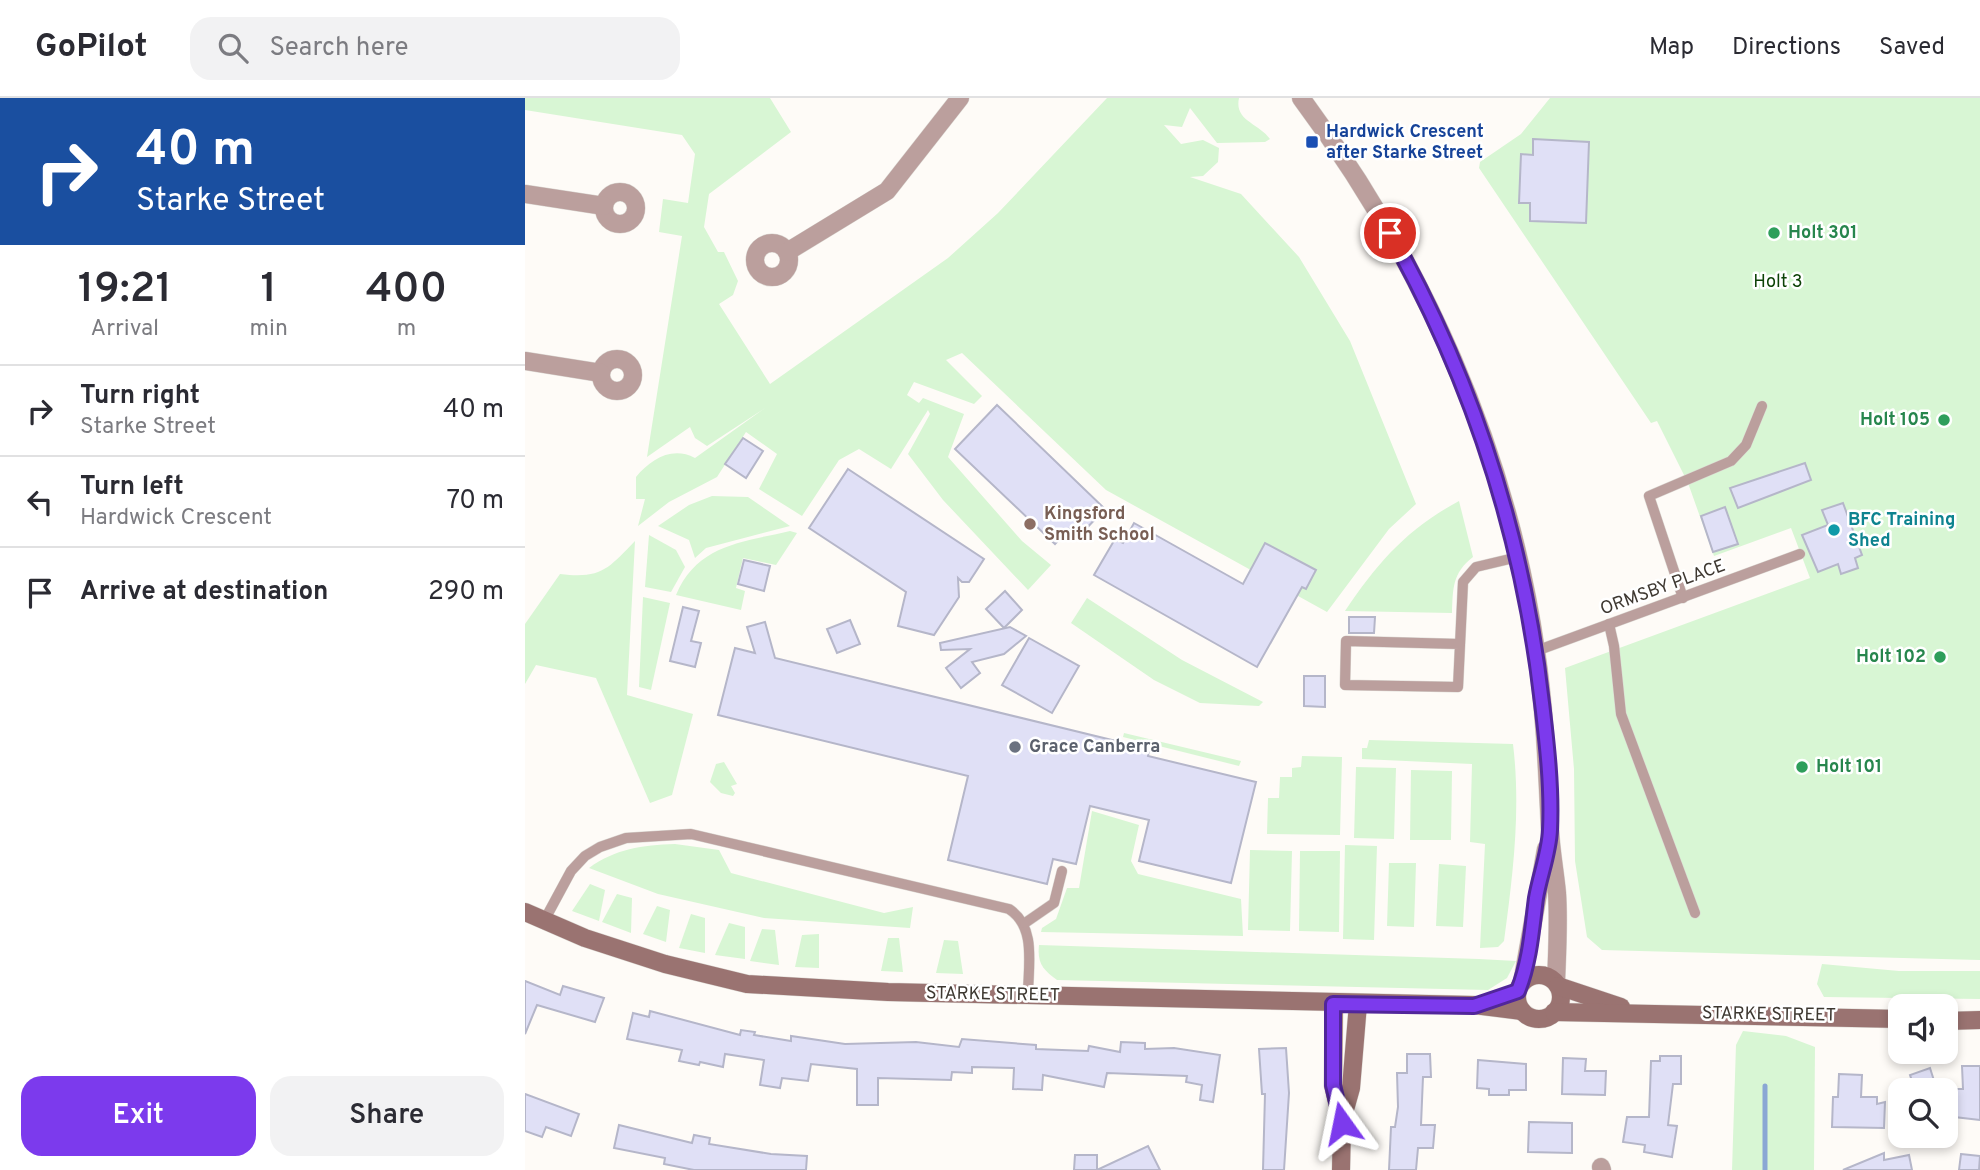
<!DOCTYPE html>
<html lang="en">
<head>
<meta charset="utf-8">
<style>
  :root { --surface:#fff; --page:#f2f2f3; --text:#2b2b33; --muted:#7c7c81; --line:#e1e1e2; --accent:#7c3aed }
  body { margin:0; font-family:Overpass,sans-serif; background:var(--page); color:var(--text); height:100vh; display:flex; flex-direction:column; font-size:26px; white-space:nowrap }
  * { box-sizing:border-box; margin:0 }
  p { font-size:23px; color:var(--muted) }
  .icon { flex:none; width:38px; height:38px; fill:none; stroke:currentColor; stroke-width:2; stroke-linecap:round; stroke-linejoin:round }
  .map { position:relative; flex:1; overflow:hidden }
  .drawer { display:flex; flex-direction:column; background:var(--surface); width:525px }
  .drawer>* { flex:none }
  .guide { background:#1a4fa0; color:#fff; overflow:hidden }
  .controls { position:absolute; left:1363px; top:896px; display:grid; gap:14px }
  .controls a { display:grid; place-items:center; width:70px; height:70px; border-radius:14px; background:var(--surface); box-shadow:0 4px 10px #0003; font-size:35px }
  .pin { position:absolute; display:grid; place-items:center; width:60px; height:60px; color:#fff; margin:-30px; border:4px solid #fff; border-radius:50%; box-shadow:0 2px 7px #0007 }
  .me { position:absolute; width:77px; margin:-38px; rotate:348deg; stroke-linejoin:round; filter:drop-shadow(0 0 5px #0008) }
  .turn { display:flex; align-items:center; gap:24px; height:147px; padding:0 21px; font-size:32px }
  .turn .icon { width:91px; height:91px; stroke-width:2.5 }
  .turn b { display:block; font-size:49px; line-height:60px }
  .eta { display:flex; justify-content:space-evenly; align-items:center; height:119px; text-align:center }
  .eta b { font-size:42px; font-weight:600; line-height:49px }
  .cta { display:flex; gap:14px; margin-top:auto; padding:14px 21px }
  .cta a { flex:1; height:80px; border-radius:21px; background:var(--accent); color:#fff; font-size:28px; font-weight:600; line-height:80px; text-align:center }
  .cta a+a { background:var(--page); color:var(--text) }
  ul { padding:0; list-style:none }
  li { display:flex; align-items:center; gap:21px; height:91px; padding:0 21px; border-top:2px solid var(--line) }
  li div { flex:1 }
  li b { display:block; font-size:26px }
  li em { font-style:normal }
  header { display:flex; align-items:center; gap:42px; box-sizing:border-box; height:98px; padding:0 35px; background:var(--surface); border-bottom:2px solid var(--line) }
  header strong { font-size:33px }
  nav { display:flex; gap:38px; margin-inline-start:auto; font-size:24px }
  .search { width:490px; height:63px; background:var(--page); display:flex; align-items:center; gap:18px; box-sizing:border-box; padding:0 24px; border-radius:21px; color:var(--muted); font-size:26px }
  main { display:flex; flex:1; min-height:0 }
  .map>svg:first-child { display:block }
  .green { fill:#d8f6d4 }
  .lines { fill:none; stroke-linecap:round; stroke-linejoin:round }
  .stream { stroke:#8aa7d4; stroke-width:5 }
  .building { fill:#e0e0f6; stroke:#b5b6c9; stroke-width:2 }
  .lane-casing { stroke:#dbd8d3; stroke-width:11 }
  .street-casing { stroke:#dbd8d3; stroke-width:19 }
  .secondary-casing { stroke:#dbd8d3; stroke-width:19 }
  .lane { stroke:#bb9f9d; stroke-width:10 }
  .street { stroke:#bb9f9d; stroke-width:18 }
  .secondary { stroke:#9a7371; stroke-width:18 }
  .route-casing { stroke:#51269a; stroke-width:18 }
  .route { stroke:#7c3aed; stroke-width:12 }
  .transit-dot { fill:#1a4fb4; stroke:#fff; stroke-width:2.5 }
  .leisure-dot { fill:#2e9e5b; stroke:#fff; stroke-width:2.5 }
  .education-dot { fill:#8d6e63; stroke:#fff; stroke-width:2.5 }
  .culture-dot { fill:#0f9aa8; stroke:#fff; stroke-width:2.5 }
  .worship-dot { fill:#6b7280; stroke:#fff; stroke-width:2.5 }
  .labels { text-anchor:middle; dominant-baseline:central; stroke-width:5; stroke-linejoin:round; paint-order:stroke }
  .transit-label { font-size:18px; font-weight:bold; fill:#164399; stroke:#fff; text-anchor:start }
  .leisure-label { font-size:18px; font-weight:bold; fill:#27864d; stroke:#fff; text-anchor:start }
  .park-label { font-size:18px; fill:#0d4207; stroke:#fff }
  .education-label { font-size:18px; font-weight:bold; fill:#785e54; stroke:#fff; text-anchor:start }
  .culture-label { font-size:18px; font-weight:bold; fill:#0d838f; stroke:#fff; text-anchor:start }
  .street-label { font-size:18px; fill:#3e3831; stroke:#fff }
  .worship-label { font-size:18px; font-weight:bold; fill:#5b616d; stroke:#fff; text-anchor:start }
</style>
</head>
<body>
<header>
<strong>GoPilot</strong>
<div class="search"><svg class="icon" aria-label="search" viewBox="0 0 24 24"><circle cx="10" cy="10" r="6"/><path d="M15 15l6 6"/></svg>Search here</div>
<nav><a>Map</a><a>Directions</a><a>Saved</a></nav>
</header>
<main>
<section class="drawer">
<div class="guide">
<div class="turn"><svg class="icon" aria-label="right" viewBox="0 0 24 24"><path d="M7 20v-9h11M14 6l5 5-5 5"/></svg><div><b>40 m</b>Starke Street</div></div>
</div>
<div class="eta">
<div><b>19:21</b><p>Arrival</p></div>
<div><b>1</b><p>min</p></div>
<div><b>400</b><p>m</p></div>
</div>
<ul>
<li><svg class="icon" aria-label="right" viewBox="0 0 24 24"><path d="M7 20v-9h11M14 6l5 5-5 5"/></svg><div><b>Turn right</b><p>Starke Street</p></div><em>40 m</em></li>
<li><svg class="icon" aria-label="left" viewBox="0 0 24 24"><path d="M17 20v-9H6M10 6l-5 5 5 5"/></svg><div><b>Turn left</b><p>Hardwick Crescent</p></div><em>70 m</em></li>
<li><svg class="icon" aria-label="arrive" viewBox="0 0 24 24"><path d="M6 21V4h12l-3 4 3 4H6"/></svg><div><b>Arrive at destination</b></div><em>290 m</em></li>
</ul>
<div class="cta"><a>Exit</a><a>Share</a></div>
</section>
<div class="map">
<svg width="1455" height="1072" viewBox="0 0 1455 1072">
  <rect width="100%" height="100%" fill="#fefbf7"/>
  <g class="green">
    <path d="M0 0H245L266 34 184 96 179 129 193 154H199L213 183 208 197 194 206 245 286 423 160 473 115 582 0H714C709 23 734 25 745 41L740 44 692 45 665 10 657 29 639 27 656 46 678 42 694 50 693 64 678 78 665 79 716 96 774 159 825 243 891 406 864 431 802 514 581 392 437 255 421 262 457 298 449 306 389 284 382 297 394 305 398 300 439 316 423 359 497 443 526 467 503 492 418 402 383 356 405 316 403 312 366 371 334 351 314 362 277 418 234 391 252 356 221 334 192 379 144 404 113 428 120 401H111V379C126 361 147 348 170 360L240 310 182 348 170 340 165 329 122 359 157 138 134 134 138 101 163 105 170 56 157 37 0 12Z"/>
    <polygon points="1025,0 1455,0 1455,862 1077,852 1062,839 1050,763 1049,671 1040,570 1285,480 1266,430 1189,458 1163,385 1132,323 1126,325 954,70 955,64 996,36"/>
    <polygon points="187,398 223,399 265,428 181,450 170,460 164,442 133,428 164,407"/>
    <path d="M934 403 948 459C927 475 928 491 927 515L820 513C853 464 882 431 934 403Z"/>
    <path d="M265 433 272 435 251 467 218 460 211 490 220 493 216 512 151 497C172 446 219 444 265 433Z"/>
    <polygon points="124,437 151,452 160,469 146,494 120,489"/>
    <path d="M110 443 102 597 168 616 147 697 125 705 71 580 11 567 0 586V526L35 476C76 481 83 471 110 443Z"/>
    <polygon points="118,499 145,505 126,592 114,589"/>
    <polygon points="562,500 657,562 738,604 734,608 675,605 629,582 546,525"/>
    <polygon points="599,635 716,663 714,668 598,639"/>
    <path d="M844 642 988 646C996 712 988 776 979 843L973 849 955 850 960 746 945 744 947 666 837 661V650H842Z"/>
    <polygon points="777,658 817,659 815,737 742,736 743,700 754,700 755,679 767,679 767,670 776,669"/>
    <polygon points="199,664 212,686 206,688 210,695 208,698 196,695 185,684 191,666"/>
    <polygon points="831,669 871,670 869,741 829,740"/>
    <polygon points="886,672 927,673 926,742 885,742"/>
    <polygon points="567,713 614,727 606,763 613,776 716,801 718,838 516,834 517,830 531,821 542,790 554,790"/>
    <path d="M150 746 194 752 206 775 359 815 388 809 385 830 239 820 133 796 64 770C90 751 117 747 150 746Z"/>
    <polygon points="820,747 852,748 849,842 818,841"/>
    <polygon points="725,752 767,753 765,833 723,832"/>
    <polygon points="775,753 815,753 814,834 774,833"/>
    <polygon points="864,765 891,765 889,829 862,828"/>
    <polygon points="914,766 941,768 938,829 911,828"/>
    <polygon points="65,786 80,792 74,823 47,813"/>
    <polygon points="92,796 107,800 106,835 77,824"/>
    <polygon points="132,808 145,812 141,844 118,836"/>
    <polygon points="166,816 180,820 180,855 154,850"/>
    <polygon points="204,825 220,829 220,861 190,857"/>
    <polygon points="237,831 250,832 254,867 225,863"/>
    <polygon points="294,836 294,870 270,869 277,837"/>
    <polygon points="363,840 374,840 378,874 356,873"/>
    <polygon points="419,842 433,843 438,876 411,875"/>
    <path d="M514 847 954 861 991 863 982 880 963 892 532 882C518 872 512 865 514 847Z"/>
    <polygon points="1297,866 1374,873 1455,873 1455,901 1299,899 1292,886"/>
    <polygon points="1218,933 1261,938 1290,949 1289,1072 1207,1072 1211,947"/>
  </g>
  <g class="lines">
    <polyline class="stream" points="1240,988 1240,1072"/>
  </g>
  <g class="building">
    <polygon points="1008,41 1064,44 1061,125 1005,123 1005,105 994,105 996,56 1008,57"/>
    <polygon points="472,307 580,411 553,439 544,431 530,446 430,351"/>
    <polygon points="218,340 238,353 221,380 200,366"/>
    <polygon points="1280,365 1286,382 1213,410 1205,390"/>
    <polygon points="323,371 459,461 444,484 437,484 433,480 434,499 409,537 373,528 381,494 284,430"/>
    <polygon points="1318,405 1337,457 1330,460 1333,470 1316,476 1313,466 1293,474 1277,437 1303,427 1297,412"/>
    <polygon points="1200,409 1213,446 1188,454 1176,418"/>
    <polygon points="609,425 718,486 740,445 791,472 781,491 777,489 732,569 569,477 590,441 598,445"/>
    <polygon points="219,462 245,468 239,493 213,486"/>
    <polygon points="480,493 497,512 479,530 461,511"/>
    <polygon points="158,509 174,513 166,543 176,545 170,569 145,563"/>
    <polygon points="824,519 850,519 849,535 824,535"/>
    <polygon points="325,522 335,546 312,555 302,531"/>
    <polygon points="240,524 250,560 624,651 623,658 731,684 706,785 614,763 624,722 565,708 551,766 528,761 522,786 423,762 443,678 193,617 210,550 230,555 222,529"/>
    <polygon points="485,529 501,538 479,556 447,564 455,575 436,590 421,570 445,551 416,552 415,545"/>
    <polygon points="504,540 554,568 527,615 477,587"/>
    <polygon points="779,578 800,578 800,609 779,608"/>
    <polygon points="0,883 35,897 38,888 79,900 70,924 12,907 0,936"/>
    <polygon points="125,913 215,937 216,932 230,934 229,937 266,943 266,938 320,946 391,944 434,949 437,941 511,947 511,951 563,953 564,948 595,954 596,944 620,945 620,951 649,950 695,957 688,1004 675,1002 677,987 661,984 662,978 582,975 579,989 518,977 517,992 488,991 489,970 447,969 447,975 427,974 426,982 353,980 353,1007 332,1007 332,971 286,966 283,983 257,980 255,990 235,987 239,962 200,956 198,969 175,964 174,967 154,963 157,952 102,941 108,915 124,919"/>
    <polygon points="761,950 764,995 759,1072 738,1072 740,996 737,996 734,951"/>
    <polygon points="882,956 905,956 906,979 898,979 896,1027 910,1027 908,1050 893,1050 891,1072 864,1072 866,1029 870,1029 873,1009 872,975 882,975"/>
    <polygon points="1135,958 1156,958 1156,986 1148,986 1143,1027 1152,1028 1147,1059 1119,1054 1120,1047 1098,1044 1102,1019 1124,1019 1126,963 1135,963"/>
    <polygon points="1038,960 1061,961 1060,973 1081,973 1080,997 1037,996"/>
    <polygon points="953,962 1001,966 1001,992 984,992 984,997 964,997 964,991 952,990"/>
    <polygon points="1437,968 1455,968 1455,1022 1421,1018 1421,991 1438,991"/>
    <polygon points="1405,970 1412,992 1390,992 1385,977"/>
    <polygon points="1314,976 1337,977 1336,999 1352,999 1352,1006 1360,1004 1359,1030 1307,1029 1308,999 1313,999"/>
    <polygon points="0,996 54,1016 46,1038 21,1029 17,1039 0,1033"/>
    <polygon points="1004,1024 1047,1025 1047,1055 1003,1054"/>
    <polygon points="94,1027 167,1045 169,1037 185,1040 184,1046 246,1056 282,1058 281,1072 169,1072 139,1066 140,1060 89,1050"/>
    <polygon points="623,1048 635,1072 572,1072"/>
    <polygon points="1359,1055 1359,1062 1384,1057 1387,1072 1318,1072"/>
    <polygon points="1436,1056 1455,1058 1454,1072 1434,1072"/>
    <polygon points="550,1057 572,1057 572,1072 549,1072"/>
  </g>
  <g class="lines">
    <defs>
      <g id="lane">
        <polyline points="1158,500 1124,398 1206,363 1221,347 1237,308"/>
        <polyline points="1084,526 1089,548 1096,616 1170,815"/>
        <polyline points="934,546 821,543 820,587 933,589 938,484 951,469 993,459"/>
        <polyline points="1011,553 1275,456"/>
        <path d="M19 823 46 773 60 758 75 749 101 740 166 736 484 811C512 829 503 868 503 898"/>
        <polyline points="500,825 529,805 537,773"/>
      </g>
      <g id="street">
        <path d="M776 0C897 162 982 352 1011 553 1020 613 1022 672 1025 732 1026 753 1030 774 1032 795 1034 825 1032 856 1031 885"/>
        <circle cx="95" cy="110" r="16"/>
        <polyline points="0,96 79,108"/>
        <circle cx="247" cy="162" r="17"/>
        <polyline points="262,154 362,93 435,0"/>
        <circle cx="92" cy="277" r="16"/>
        <polyline points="0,263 76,275"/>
        <polyline points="997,885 1021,751"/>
        <polyline points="1076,1069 1077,1072"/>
      </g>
      <g id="secondary">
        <polyline points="0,814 60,840 140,866 222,886 363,894 949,907 997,913"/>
        <circle cx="1014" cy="899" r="22"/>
        <polyline points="1033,888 1096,909"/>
        <polyline points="809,906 808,987 817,1025 816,1072"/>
        <polyline points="1029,914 1376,921"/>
        <polyline points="1421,923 1455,922"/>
        <polyline points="817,1022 826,990 833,906"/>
      </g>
    </defs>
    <use href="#lane" class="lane-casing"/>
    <use href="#street" class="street-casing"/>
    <use href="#secondary" class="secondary-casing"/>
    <use href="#lane" class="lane"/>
    <use href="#street" class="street"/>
    <use href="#secondary" class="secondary"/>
  </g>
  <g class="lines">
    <defs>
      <path id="route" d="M817 1025 808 987V906L949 908 993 893C1005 863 1007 831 1011 800 1015 777 1024 755 1025 732 1027 690 1022 646 1017 605 998 438 947 281 865 135"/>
    </defs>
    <use href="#route" class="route-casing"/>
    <use href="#route" class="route"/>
  </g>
  <rect class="transit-dot" x="780" y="37" width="14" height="14" rx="3.5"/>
  <g class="leisure-dot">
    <circle cx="1249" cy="135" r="7"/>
    <circle cx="1419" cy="322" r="7"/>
    <circle cx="1415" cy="559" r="7"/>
    <circle cx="1277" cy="669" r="7"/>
  </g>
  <circle class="education-dot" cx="505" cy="426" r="7"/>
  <circle class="culture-dot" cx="1309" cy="432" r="7"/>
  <circle class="worship-dot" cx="490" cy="649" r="7"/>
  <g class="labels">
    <g class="transit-label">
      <text x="801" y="34">Hardwick Crescent<tspan x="801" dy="21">after Starke Street</tspan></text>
    </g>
    <g class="leisure-label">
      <text x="1263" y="135">Holt 301</text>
      <text x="1405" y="322" text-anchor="end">Holt 105</text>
      <text x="1401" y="559" text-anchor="end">Holt 102</text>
      <text x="1291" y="669">Holt 101</text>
    </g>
    <g class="park-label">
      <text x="1253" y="184">Holt 3</text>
    </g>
    <g class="education-label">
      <text x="519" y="416">Kingsford<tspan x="519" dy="21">Smith School</tspan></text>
    </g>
    <g class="culture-label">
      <text x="1323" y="422">BFC Training<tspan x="1323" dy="21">Shed</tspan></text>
    </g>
    <g class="street-label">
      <text transform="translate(1138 490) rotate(-20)">ORMSBY PLACE</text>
      <text transform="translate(468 897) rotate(1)">STARKE STREET</text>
      <text transform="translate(1244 917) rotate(1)">STARKE STREET</text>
    </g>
    <g class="worship-label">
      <text x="504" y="649">Grace Canberra</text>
    </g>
  </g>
</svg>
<div class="controls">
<a><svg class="icon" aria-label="sound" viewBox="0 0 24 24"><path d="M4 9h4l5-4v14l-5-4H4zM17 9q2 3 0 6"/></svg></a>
<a><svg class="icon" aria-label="search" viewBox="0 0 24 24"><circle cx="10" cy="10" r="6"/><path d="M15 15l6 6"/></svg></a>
</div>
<div class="pin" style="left:865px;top:135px;background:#d93025"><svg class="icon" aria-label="arrive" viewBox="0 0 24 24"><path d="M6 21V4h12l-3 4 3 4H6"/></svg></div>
<svg class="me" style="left:817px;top:1025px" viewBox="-20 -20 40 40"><path d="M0-17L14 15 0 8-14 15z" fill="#7c3aed" stroke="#fff" stroke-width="4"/></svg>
</div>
</main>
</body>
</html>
